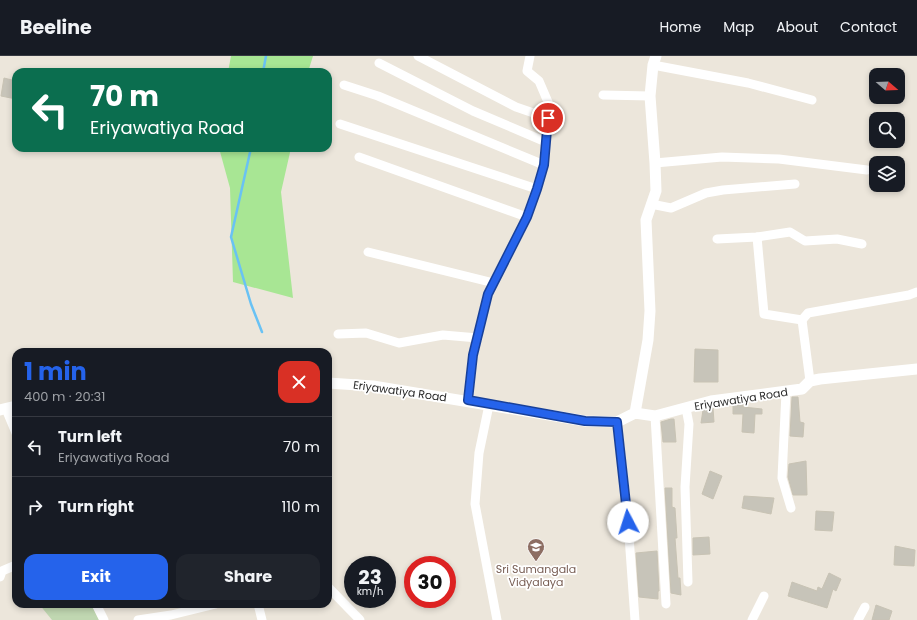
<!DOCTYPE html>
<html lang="en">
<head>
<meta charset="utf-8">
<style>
  :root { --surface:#171b24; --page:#20242c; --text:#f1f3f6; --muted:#9ea1a6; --line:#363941; --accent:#2563eb }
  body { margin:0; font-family:Poppins,sans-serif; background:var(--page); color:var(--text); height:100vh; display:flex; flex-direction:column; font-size:15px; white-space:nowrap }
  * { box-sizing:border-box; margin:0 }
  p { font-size:13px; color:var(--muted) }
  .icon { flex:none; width:22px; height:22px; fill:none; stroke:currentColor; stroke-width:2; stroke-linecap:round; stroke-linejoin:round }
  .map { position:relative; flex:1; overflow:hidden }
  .drawer { position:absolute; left:12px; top:292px; width:320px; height:260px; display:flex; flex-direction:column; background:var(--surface); border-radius:12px; box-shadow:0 2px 6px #0003 }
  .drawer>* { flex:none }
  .banner { position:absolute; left:12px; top:12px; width:320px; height:84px; border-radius:12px; box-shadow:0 2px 6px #0003; background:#0b6e4f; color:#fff; overflow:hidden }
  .needle { width:26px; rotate:109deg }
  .buttons { position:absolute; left:869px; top:12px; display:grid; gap:8px }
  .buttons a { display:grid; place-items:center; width:36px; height:36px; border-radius:8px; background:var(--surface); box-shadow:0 2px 6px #0003; font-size:20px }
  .speed { position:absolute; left:344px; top:500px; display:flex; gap:8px; font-size:20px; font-weight:700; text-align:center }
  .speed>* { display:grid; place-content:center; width:52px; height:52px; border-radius:50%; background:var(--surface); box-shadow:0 2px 6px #0003; line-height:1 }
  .speed small { font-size:10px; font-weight:400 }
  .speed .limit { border:6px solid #d22; background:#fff; color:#111 }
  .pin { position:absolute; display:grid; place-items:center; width:34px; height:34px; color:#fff; margin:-17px; border:2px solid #fff; border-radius:50%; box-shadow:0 1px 4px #0007 }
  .me { position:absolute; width:44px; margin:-22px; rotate:355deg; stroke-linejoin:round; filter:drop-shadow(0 0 3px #0008) }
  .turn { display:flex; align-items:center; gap:14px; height:84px; padding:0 12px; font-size:18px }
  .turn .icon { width:52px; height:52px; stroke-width:2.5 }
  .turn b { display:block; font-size:28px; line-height:34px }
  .round { display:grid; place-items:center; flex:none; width:42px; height:42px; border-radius:12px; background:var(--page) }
  .headline { display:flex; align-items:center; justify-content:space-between; height:68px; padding:0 12px }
  h1 { font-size:24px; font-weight:700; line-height:30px; color:var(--accent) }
  .cta { display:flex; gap:8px; margin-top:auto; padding:8px 12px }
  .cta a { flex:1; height:46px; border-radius:12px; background:var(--accent); color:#fff; font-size:16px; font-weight:700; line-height:46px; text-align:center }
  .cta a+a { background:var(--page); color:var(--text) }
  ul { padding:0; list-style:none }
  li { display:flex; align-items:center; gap:12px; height:60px; padding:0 12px; border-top:1px solid var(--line) }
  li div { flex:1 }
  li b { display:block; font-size:15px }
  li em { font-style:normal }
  header { display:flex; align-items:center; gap:24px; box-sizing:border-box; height:56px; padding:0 20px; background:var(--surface); border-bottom:1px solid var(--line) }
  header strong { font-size:19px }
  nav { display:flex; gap:22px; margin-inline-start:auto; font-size:14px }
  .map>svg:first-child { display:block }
  .green { fill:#a8e694 }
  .cemetery { fill:#c0d7b1 }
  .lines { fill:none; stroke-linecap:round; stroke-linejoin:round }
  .stream { stroke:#69c2f4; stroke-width:2.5 }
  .building { fill:#c7c4b9; stroke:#c8c3b4 }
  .minor { stroke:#fff; stroke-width:9 }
  .tertiary { stroke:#fff; stroke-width:11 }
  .route-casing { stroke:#184099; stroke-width:10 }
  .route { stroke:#2563eb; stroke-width:7 }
  .labels { text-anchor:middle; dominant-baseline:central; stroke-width:3.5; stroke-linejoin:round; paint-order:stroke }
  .street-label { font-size:11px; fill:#2a2a2a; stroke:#fff }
  .education-label { font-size:11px; fill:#785e54; stroke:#fff }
</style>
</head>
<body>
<header>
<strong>Beeline</strong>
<nav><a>Home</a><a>Map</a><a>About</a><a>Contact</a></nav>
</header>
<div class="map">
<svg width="917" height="564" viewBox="0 0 917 564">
  <rect width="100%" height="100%" fill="#ece6db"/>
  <g class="green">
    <polygon points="231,0 313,0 308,16 228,16"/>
    <polygon points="219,92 291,92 281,136 293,242 233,226 230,132"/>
  </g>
  <polygon class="cemetery" points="39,548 91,548 99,564 52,564"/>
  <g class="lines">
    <g class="stream">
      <polyline points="263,16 266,0"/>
      <polyline points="251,92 231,181 251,248 262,276"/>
    </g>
  </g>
  <g class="building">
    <polygon points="4,22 16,25 16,43 1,40"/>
    <polygon points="695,293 718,294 718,326 694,326"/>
    <polygon points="792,341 798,341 800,366 804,367 803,381 790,380"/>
    <polygon points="743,348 743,351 762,353 762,358 755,358 754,377 742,376 743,358 733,358 733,349"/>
    <polygon points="713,352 714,366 701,367 703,354"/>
    <polygon points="671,363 674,363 676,386 663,386 661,366"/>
    <polygon points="806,405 807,439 793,439 788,421 789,408"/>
    <polygon points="710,415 722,420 713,443 702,438"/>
    <polygon points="665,432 672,432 672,451 675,452 677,482 675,482 678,522 680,522 681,539 671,537"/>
    <polygon points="744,440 774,442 771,458 742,452"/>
    <polygon points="816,455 834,456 832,475 815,474"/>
    <polygon points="709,481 710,498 693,499 693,482"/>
    <polygon points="895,490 915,494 914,510 894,509"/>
    <polygon points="657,495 659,535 658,535 658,543 639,541 636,497"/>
    <polygon points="829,517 841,523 836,535 833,533 827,552 788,540 792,526 817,535 818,531 822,533"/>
    <polygon points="876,549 892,555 889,564 872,564"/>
  </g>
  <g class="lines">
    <g class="minor">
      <polyline points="418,0 516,51 548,62"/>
      <polyline points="379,7 473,55 546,86"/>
      <polyline points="653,9 748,27 812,44"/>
      <polyline points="344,29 378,40 544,109"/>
      <polyline points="603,39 650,40"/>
      <polyline points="340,68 537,133"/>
      <polyline points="359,101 527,161"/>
      <polyline points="655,107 722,101 779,103 867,114"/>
      <polyline points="651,148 671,152 706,137 723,134 795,128"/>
      <polyline points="757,181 764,258 802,264 810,325"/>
      <polyline points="717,183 757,181 790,176 805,185 837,183 862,188"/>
      <polyline points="368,196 494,227"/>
      <polyline points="802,264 808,257 909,239 917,236"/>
      <polyline points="338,278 366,277 399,287 443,279 478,282"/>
      <polyline points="786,336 782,422 791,452"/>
      <polyline points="468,344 473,299 488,238 527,161 544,109 548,46 539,25 527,15 530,0"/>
      <polyline points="489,349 479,397 475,448 497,564"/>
      <polyline points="686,352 689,368 685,431 688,526"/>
      <polyline points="6,353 16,377"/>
      <polyline points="655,360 666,548"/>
      <polyline points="617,366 627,452 635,564"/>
      <polyline points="0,521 2,515 16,509"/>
      <polyline points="328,531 360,564"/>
      <polyline points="96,548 104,564"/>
      <polyline points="258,548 262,564"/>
      <polyline points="138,564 171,559 216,548"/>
      <polyline points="752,564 764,540"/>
      <polyline points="858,564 865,551"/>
    </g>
    <g class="tertiary">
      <polyline points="328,327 373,330 585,365 617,366 635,357 655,360 711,345 802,333 810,325 820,323 917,313"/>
      <polyline points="0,354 16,350"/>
      <polyline points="635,357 648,284 650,255 646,164 656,135 655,107 650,40 653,9 656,0"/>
    </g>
  </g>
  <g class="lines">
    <defs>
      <polyline id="route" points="548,62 544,109 537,133 527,161 488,238 473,299 468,344 585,365 617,366 628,466"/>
    </defs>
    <use href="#route" class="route-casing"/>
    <use href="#route" class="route"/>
  </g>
  <defs>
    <symbol id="school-pin" viewBox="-11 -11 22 30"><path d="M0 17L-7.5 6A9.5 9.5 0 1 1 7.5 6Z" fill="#8d6e63" stroke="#fff"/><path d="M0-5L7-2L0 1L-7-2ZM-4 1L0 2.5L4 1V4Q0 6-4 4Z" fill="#fff"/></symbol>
  </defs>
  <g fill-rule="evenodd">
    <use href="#school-pin" x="526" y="481" width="20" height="27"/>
  </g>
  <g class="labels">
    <g class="street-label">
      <text transform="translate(400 335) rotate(8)">Eriyawatiya Road</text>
      <text transform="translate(741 343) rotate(-9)">Eriyawatiya Road</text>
    </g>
    <g class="education-label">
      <text x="536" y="513">Sri Sumangala<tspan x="536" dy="13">Vidyalaya</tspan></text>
    </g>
  </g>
</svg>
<div class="buttons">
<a><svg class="needle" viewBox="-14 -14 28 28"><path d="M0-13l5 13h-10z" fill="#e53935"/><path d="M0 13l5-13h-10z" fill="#9ea1a6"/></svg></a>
<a><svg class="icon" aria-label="search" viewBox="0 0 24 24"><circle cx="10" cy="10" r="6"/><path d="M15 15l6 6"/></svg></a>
<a><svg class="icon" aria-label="layers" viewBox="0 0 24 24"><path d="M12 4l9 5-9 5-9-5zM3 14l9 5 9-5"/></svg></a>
</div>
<div class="speed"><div>23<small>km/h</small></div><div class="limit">30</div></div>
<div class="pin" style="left:548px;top:62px;background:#d93025"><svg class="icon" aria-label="arrive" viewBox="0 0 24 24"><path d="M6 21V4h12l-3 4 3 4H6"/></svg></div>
<svg class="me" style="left:628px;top:466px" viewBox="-20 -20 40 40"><circle r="19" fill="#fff"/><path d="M0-13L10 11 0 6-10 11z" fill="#2563eb"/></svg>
<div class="banner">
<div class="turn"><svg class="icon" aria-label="left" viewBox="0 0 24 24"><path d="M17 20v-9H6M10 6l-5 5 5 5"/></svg><div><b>70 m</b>Eriyawatiya Road</div></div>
</div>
<section class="drawer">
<div class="headline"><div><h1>1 min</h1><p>400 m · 20:31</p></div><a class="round" style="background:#d93025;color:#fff"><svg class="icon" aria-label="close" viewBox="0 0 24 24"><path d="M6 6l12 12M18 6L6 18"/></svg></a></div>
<ul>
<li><svg class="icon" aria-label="left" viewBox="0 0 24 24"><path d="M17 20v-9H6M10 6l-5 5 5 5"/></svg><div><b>Turn left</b><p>Eriyawatiya Road</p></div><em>70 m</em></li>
<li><svg class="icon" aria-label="right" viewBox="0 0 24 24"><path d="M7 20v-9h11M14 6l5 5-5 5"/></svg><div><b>Turn right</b></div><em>110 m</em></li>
</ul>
<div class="cta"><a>Exit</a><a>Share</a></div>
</section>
</div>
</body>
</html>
